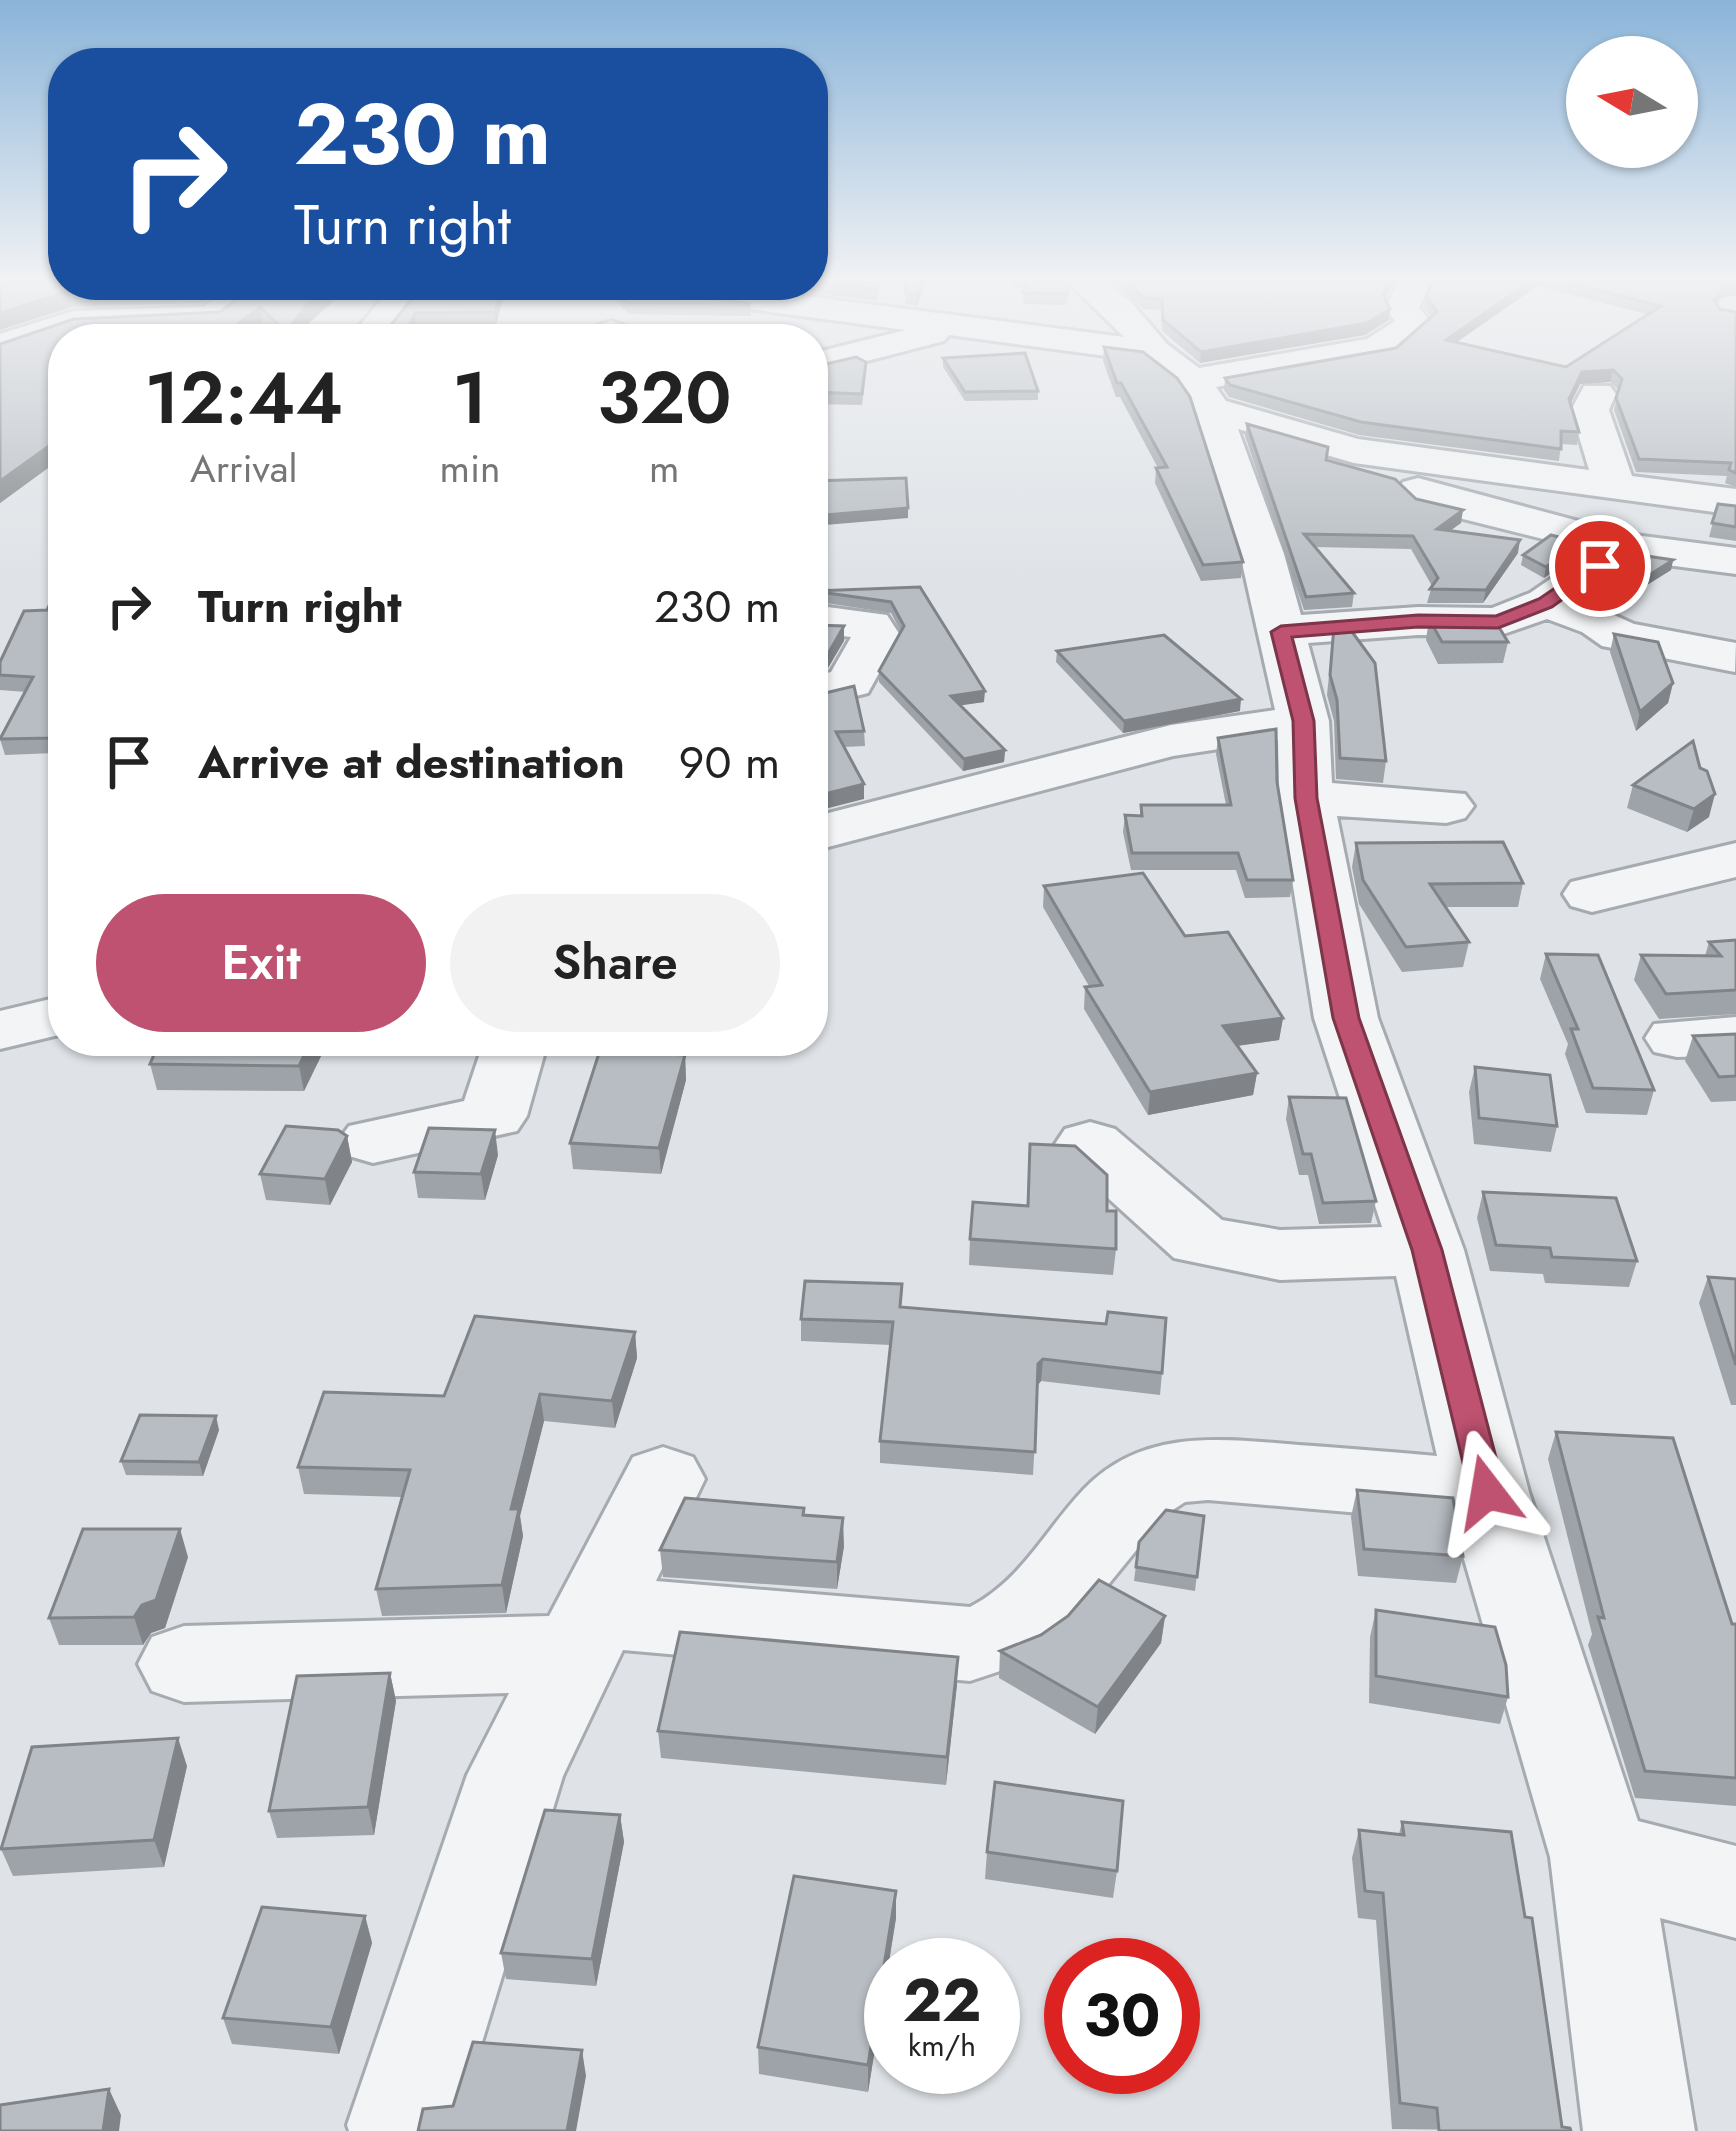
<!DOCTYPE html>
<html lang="en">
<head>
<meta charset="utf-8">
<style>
  :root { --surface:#fff; --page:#f2f2f2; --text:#222; --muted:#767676; --accent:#be5270 }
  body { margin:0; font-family:Jost,sans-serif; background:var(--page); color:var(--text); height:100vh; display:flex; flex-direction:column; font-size:45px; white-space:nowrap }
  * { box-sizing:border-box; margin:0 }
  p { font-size:39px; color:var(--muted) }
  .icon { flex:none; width:66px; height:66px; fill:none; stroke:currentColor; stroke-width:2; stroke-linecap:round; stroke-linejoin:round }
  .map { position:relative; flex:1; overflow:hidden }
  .sheet { position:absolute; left:48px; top:324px; width:780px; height:732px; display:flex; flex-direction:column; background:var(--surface); border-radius:48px; box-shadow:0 3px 9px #0004 }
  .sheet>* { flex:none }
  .hud { position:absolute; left:48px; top:48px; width:780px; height:252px; border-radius:48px; box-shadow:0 3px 9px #0004; background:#1a4fa0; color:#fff; overflow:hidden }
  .needle { width:78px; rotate:280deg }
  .buttons { position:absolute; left:1566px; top:36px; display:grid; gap:24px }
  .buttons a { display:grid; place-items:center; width:132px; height:132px; border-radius:50%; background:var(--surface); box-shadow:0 3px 9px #0004; font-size:60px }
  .speed { position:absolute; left:864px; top:1938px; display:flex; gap:24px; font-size:60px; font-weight:700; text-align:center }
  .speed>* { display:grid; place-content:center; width:156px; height:156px; border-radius:50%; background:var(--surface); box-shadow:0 3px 9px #0004; line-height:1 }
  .speed small { font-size:30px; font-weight:400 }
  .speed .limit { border:18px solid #d22; background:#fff; color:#111 }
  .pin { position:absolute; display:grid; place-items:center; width:102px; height:102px; color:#fff; margin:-51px; border:6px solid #fff; border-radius:50%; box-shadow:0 3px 12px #0007 }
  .me { position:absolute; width:132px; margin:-66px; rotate:346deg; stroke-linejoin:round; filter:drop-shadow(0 0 9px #0008) }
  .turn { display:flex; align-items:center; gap:42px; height:252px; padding:0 48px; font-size:54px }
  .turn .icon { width:156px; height:156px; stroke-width:2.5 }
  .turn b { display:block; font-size:84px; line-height:102px }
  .eta { display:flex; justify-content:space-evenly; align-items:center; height:204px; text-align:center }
  .eta b { font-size:72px; font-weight:600; line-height:84px }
  .button { display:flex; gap:24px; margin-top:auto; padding:24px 48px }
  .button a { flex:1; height:138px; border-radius:72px; background:var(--accent); color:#fff; font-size:48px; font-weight:600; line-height:138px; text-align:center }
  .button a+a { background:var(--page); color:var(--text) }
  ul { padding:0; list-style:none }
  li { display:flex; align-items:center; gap:36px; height:156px; padding:0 48px }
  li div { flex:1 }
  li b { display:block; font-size:45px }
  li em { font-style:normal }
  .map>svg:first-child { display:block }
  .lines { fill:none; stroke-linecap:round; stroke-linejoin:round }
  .minor-casing { stroke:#a5abb0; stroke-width:6 }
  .minor { fill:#f2f4f6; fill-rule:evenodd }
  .wall { fill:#9da3a8; fill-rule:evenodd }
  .shaded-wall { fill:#808488 }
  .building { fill:#b7bdc3; stroke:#808488; stroke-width:3 }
  .route { fill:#be5270; stroke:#7c3549; stroke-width:3 }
</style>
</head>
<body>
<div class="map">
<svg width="1736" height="2131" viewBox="0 0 1736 2131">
  <rect width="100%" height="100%" fill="#dfe3e7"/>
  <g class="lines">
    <defs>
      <g id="minor">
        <path d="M1067 281H1104L1130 301 1167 344 1199 368 1367 339 1395 321 1385 307 1400 281H1433L1419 307 1431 323 1391 356 1216 387 1226 401 1358 439 1589 470 1571 410 1584 386H1610L1616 394 1609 410 1632 476 1736 489V515L1354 463 1238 429 1284 554 1301 615 1418 607 1492 608 1530 593 1591 551 1415 507 1397 491 1403 482 1418 478 1627 534 1736 548V574L1636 561 1581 600 1634 624 1736 643 1735 672 1602 646 1582 632 1547 619 1498 636 1418 635 1308 643 1329 721 1332 783 1465 794 1474 806 1465 818 1446 823 1337 816 1378 1018 1464 1250 1529 1492 1638 1821 1736 1846V1938L1660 1918 1695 2131H1583L1550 1857 1453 1521 1208 1500 1185 1502 1165 1515 1063 1640 1036 1659 970 1681 623 1650 563 1776 455 2131H349L347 2125 467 1775 509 1693 184 1702 152 1691 138 1664 152 1637 184 1626 549 1616 633 1457 663 1447 693 1457 705 1479 656 1581 970 1607C1022 1580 1045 1530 1084 1489 1144 1427 1222 1439 1299 1445 1345 1448 1391 1452 1437 1456L1396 1276 1280 1280 1174 1258 1065 1159 1055 1144 1065 1129 1090 1122 1115 1129 1222 1220 1280 1230 1382 1227 1314 1018 1279 798 1278 740 1173 756 813 851V817L1171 725 1275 710 1240 554 1193 409 1179 388 1144 361 949 335 944 341 813 375V353L906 330 643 295 626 285H720L1124 337Z"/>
        <polygon points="234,285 273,285 223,324 77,331 0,357 0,334 73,311 203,307"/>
        <polygon points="393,285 428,285 385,339 349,339"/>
        <polygon points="611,321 623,325 639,339 598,339 593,332 599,325"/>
        <polygon points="813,605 887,615 900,635 868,693 813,707 813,677 831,672 851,637 813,633"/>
        <polygon points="1736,843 1736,877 1592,912 1571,906 1563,894 1571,882"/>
        <polygon points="63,996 63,1034 0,1049 0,1011"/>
        <polygon points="1736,1017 1736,1055 1677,1057 1654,1052 1645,1038 1654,1024"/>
        <polygon points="484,1041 548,1041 527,1116 517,1131 373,1163 349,1156 338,1141 349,1126 464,1101"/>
      </g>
    </defs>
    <use href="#minor" class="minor-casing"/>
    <use href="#minor" class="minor"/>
  </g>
  <g class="wall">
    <polygon points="813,281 880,281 877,301 755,285 813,285"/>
    <polygon points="903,281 925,281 917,306 906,304"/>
    <polygon points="1013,281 1071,281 1066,305 1023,304 1025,288 1013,287"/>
    <polygon points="1113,281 1395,281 1385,298 1390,309 1389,320 1365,335 1200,363 1162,331 1161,310 1143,309"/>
    <path d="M1432 281H1736V295L1720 298 1717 304 1720 309 1736 312V487L1725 483 1727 476 1636 472 1614 410 1619 390 1610 382 1580 384 1570 404 1579 432 1577 445 1561 444 1559 461 1359 435 1229 397 1224 390 1225 378 1396 348 1431 317 1424 307ZM1537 286 1647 314 1566 367 1457 342Z"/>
    <polygon points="63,285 227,285 202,303 72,307"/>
    <polygon points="255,285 352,285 310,322 296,339 279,339 263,323 242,339 63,339 63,457 0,503 0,344 74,319 220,312"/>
    <polygon points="423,285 507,285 496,324 416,325 410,339 370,339 387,330"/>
    <polygon points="599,285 637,285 642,288 751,304 751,316 629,314"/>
    <polygon points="1104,347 1243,562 1241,578 1201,581 1155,483 1156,468 1158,468 1120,397 1116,397 1103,361"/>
    <polygon points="943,358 1038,391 1038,400 965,401 943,367"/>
    <polygon points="813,367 866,373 862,405 813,404"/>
    <polygon points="1247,424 1416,499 1461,523 1450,530 1518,553 1483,603 1427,603 1432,586 1411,549 1315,547 1354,593 1352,607 1304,610 1245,436"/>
    <polygon points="1718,504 1736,506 1736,541 1709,537"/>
    <polygon points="1582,543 1580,553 1544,578 1521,565 1523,555"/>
    <polygon points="1673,560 1671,570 1610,608 1590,599 1592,589"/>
    <polygon points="63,575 63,733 55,753 5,755 0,739 26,692 0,690 0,662 47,610"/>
    <polygon points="920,587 984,702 960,705 1005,750 1004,762 963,771 879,682 879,671 901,632 891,613 813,601 813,590"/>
    <polygon points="1429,619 1508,642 1503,663 1438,664 1426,640"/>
    <polygon points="1334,626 1386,761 1383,783 1336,779 1334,721 1327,695"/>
    <polygon points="1614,634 1673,683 1668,703 1636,731 1610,652"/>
    <polygon points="1057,651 1240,711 1123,733 1056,662"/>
    <polygon points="813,696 864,731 865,746 844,747 864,784 864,799"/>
    <polygon points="1218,738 1277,782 1293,880 1290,897 1245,898 1236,870 1131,870 1123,832 1125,815 1140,816 1141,805 1226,805 1216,754"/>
    <polygon points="1693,741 1709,817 1687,832 1627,808 1633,785"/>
    <polygon points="1356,843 1523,883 1518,907 1445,907 1469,942 1463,967 1402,972 1359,904 1352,867"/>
    <polygon points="1044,886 1185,936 1283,1018 1279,1040 1237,1046 1257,1073 1253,1095 1148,1115 1084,1009 1085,987 1089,986 1043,907"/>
    <polygon points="1736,940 1736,1014 1659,1019 1634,980 1641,955 1705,956 1709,942"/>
    <polygon points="1546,954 1654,1090 1647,1115 1586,1113 1565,1054 1568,1044 1540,979"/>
    <polygon points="1736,1034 1736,1101 1711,1102 1685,1061 1693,1036"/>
    <polygon points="550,1041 603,1041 603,1045 551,1049"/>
    <polygon points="322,1054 304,1091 157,1090 150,1064"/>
    <polygon points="685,1055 686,1080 661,1174 573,1169 570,1143"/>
    <polygon points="1475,1067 1557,1126 1551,1152 1474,1144 1469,1092"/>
    <polygon points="1289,1097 1376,1201 1371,1223 1319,1224 1308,1175 1299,1175 1286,1119"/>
    <polygon points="347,1136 352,1162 330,1205 266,1200 260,1174"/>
    <polygon points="498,1155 485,1200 418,1198 414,1172"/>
    <polygon points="1483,1192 1637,1261 1629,1287 1545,1283 1543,1274 1490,1271 1477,1218"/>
    <polygon points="1107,1211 1116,1249 1113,1275 969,1265 970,1239"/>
    <polygon points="1708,1277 1736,1279 1736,1405 1731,1405 1699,1303"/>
    <polygon points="902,1307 1162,1373 1160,1395 1041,1381 1038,1385 1033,1475 880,1463 880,1441 891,1345 801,1341 801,1319"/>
    <polygon points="635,1332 637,1358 615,1428 544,1421 520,1516 523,1536 506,1613 382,1616 376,1589 402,1497 304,1494 298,1467 444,1396"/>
    <polygon points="219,1430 203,1476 126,1475 121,1461"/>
    <polygon points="1556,1432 1732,1624 1736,1624 1736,1806 1635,1798 1588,1645 1592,1634 1548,1459"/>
    <polygon points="1357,1490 1463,1556 1456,1583 1358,1576 1351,1517"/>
    <polygon points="1204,1516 1195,1591 1134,1581 1139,1542"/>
    <polygon points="844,1546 837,1589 663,1577 660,1550"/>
    <polygon points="188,1557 165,1628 151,1633 143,1645 59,1645 49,1618"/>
    <polygon points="1376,1610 1508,1697 1500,1724 1369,1703 1370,1637"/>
    <polygon points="1165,1616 1161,1643 1095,1734 999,1678 1000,1651 1041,1635"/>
    <polygon points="390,1673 396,1701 374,1835 277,1838 269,1811"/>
    <polygon points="957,1684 946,1785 661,1758 658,1731"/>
    <polygon points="187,1766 164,1867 13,1876 1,1849"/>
    <polygon points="620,1815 624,1842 596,1986 506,1979 501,1953"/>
    <polygon points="1402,1822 1525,1917 1562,2127 1571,2131 1392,2129 1376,1920 1358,1918 1352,1858 1359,1830 1399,1834"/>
    <polygon points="987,1852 1117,1871 1113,1898 985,1879"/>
    <polygon points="896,1891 896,1918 868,2092 759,2074 758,2047"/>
    <polygon points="365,1916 372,1943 339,2054 232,2044 223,2018"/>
  </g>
  <g class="shaded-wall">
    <polygon points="921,281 925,281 917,306 917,295"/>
    <polygon points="1390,281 1395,281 1381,305 1383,294"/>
    <polygon points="1531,281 1538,281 1537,286 1444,351 1446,340"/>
    <polygon points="201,285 227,285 202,303 199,287"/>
    <polygon points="332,285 352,285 310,322 296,339 287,339 286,332 307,305"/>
    <polygon points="503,285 507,285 496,324 495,312"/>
    <polygon points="1736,285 1736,295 1720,298 1712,311 1714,300 1723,287"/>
    <polygon points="68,291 72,307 0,330 0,313"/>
    <polygon points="260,307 263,323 242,339 218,339"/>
    <polygon points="1390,309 1389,320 1365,335 1200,363 1201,352"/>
    <polygon points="415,313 416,325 410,339 403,339"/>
    <polygon points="1613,370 1610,382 1580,384 1567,411 1569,399 1582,372"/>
    <polygon points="63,436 63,457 0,503 0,481"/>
    <polygon points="908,508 908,518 813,526 813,516"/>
    <polygon points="1463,510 1461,523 1435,542 1437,529"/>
    <polygon points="1520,540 1518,553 1483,603 1486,590"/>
    <polygon points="1582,543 1580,553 1544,578 1546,567"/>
    <polygon points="1673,560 1671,570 1610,608 1613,598"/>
    <polygon points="844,626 844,641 828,668 813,673 813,658"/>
    <polygon points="1673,683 1668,703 1636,731 1640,712"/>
    <polygon points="985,691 984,702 950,707 951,696"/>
    <polygon points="1241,699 1240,711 1123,733 1124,721"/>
    <polygon points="63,708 63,733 55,753 51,738"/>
    <polygon points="1005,750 1004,762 963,771 964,759"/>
    <polygon points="864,784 864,799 813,812 813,797"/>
    <polygon points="1715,794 1709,817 1687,832 1694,809"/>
    <polygon points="1283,1018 1279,1040 1221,1048 1223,1026"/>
    <polygon points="311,1041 320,1041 322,1054 304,1091 299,1066"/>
    <polygon points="685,1055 686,1080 661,1174 659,1148"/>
    <polygon points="1257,1073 1253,1095 1148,1115 1150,1092"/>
    <polygon points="495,1130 498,1155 485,1200 481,1174"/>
    <polygon points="347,1136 352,1162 330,1205 325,1179"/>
    <polygon points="635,1332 637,1358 615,1428 612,1401"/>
    <polygon points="1043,1359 1041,1381 1037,1386 1038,1364"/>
    <polygon points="540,1394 544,1421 520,1516 523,1536 506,1613 502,1585 511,1509"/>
    <polygon points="216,1416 219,1430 203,1476 199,1462"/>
    <polygon points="843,1518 844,1546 837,1589 837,1562"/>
    <polygon points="180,1529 188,1557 165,1628 151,1633 143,1645 134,1617"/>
    <polygon points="1165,1616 1161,1643 1095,1734 1098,1707"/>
    <polygon points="958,1657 957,1684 946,1785 947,1757"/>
    <polygon points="390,1673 396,1701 374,1835 368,1807"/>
    <polygon points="178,1738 187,1766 164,1867 154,1840"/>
    <polygon points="620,1815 624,1842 596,1986 592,1959"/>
    <polygon points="896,1891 896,1918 868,2092 868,2065"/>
    <polygon points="365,1916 372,1943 339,2054 331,2027"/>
    <polygon points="582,2050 586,2076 576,2131 567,2131"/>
    <polygon points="109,2089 121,2115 119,2131 103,2131"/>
  </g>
  <g class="building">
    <polygon points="0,281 63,281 63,285 201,285 199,287 68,291 0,313"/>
    <polygon points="813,281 878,281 877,289"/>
    <polygon points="905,281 921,281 917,295 906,293"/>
    <polygon points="1027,281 1070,281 1067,294 1023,293"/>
    <polygon points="1126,281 1390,281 1383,294 1390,309 1367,323 1201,352 1163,320 1162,299 1144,298"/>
    <polygon points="1432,281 1531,281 1446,340 1566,367 1661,306 1562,281 1736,281 1736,285 1723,287 1714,300 1720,309 1736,312 1736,473 1729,470 1731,463 1639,459 1616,398 1622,379 1613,370 1582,372 1569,399 1579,432 1561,431 1561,449 1361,422 1230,385 1225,378 1396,348 1437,312 1426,296"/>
    <polygon points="255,285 332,285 307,305 286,332 260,307 218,339 207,339 204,336 199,339 63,339 63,436 0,481 0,344 74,319 220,312"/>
    <polygon points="423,285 503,285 495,312 415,313 403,339 370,339 375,332 387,330"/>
    <polygon points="610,285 637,285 642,288 751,304 629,303"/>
    <polygon points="1104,347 1143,352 1177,378 1190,397 1243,562 1203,565 1156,468 1167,467 1121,383 1117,383"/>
    <polygon points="1025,353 1038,391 965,392 943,358"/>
    <polygon points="856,357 866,362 862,394 813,392 813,367"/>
    <polygon points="1247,424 1328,447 1326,460 1395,479 1416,499 1463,510 1437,529 1520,540 1486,590 1430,589 1438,578 1413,536 1304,534 1354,593 1306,597"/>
    <polygon points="906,478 908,508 813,516 813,481"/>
    <polygon points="1718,504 1736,506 1736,527 1712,523"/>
    <polygon points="1551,535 1582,543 1546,567 1523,555"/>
    <polygon points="1640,555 1673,560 1613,598 1592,589"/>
    <polygon points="63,575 63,708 51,738 0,739 33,677 0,675 0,662 24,611 47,610"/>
    <polygon points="920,587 985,691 951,696 1005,750 964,759 879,671 904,626 891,602 813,591"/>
    <polygon points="1429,619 1494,619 1508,642 1442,642"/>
    <polygon points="813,625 844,626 828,654 813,658"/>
    <polygon points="1347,625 1375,663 1386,761 1340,758 1337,700 1330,675 1334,626"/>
    <polygon points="1614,634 1658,642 1673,683 1640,712"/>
    <polygon points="1164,635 1241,699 1124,721 1057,651"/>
    <polygon points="854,686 864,731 836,732 864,784 813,797 813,696"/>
    <polygon points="1276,729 1277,782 1293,880 1247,880 1238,853 1132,853 1125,815 1142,816 1141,805 1231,805 1218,738"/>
    <polygon points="1693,741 1700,768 1707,771 1715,794 1694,809 1633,785"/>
    <polygon points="1503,842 1523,883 1430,884 1469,942 1406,947 1363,880 1356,843"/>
    <polygon points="1143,873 1185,936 1228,932 1283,1018 1223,1026 1257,1073 1150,1092 1085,987 1102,985 1044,886"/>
    <polygon points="1736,940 1736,990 1666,994 1641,955 1721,956 1709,942"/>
    <polygon points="1546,954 1598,955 1654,1090 1593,1088 1571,1029 1578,1029"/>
    <polygon points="1736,1034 1736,1076 1719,1077 1693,1036"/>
    <polygon points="160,1041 311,1041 299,1066 150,1064"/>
    <polygon points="600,1050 685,1055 659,1148 570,1143"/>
    <polygon points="1475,1067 1550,1075 1557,1126 1479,1118"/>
    <polygon points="1289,1097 1346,1098 1376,1201 1323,1203 1311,1154 1303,1154"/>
    <polygon points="286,1126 338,1130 347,1136 325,1179 260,1174"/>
    <polygon points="429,1128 495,1130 481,1174 414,1172"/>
    <polygon points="1030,1144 1075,1146 1107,1175 1107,1211 1116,1211 1116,1249 970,1239 973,1202 1028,1206"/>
    <polygon points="1483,1192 1616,1198 1637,1261 1552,1257 1550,1248 1496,1245"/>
    <polygon points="1708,1277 1736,1279 1736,1365"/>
    <polygon points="805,1281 902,1284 900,1307 1106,1324 1108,1312 1166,1318 1162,1373 1043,1359 1038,1364 1035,1452 880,1441 893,1322 801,1319"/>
    <polygon points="475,1316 635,1332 612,1401 540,1394 511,1509 519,1509 502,1585 376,1589 410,1470 298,1467 324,1392 444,1396"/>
    <polygon points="140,1415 216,1416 199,1462 121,1461"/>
    <polygon points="1556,1432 1673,1438 1732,1624 1736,1624 1736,1778 1645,1771 1598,1617 1604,1618"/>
    <polygon points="1357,1490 1453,1498 1463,1556 1364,1549"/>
    <polygon points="685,1498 804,1508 803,1515 843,1518 837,1562 660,1550"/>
    <polygon points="1166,1510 1204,1516 1197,1577 1136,1567 1139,1542"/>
    <polygon points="83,1529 180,1529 156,1600 142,1605 134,1617 49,1618"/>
    <polygon points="1099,1580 1165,1616 1098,1707 1000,1651 1041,1635 1068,1616"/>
    <polygon points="1376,1610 1495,1627 1506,1665 1508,1697 1376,1676"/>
    <polygon points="680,1632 958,1657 947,1757 658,1731"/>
    <polygon points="390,1673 368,1807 269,1811 297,1676"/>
    <polygon points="178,1738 154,1840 1,1849 32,1747"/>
    <polygon points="995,1782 1123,1801 1117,1871 987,1852"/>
    <polygon points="545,1810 620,1815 592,1959 501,1953"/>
    <polygon points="1402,1822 1511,1832 1525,1917 1532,1918 1562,2127 1570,2128 1571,2131 1439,2131 1437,2108 1400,2103 1383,1893 1365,1891 1359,1830 1404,1835"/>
    <polygon points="794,1876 896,1891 868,2065 758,2047"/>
    <polygon points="262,1907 365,1916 331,2027 223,2018"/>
    <polygon points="473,2042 582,2050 567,2131 418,2131 423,2109 453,2106"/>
    <polygon points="109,2089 103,2131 0,2131 0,2105"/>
  </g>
  <linearGradient id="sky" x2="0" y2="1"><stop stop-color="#8ab4d9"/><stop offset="0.48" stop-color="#f1f2f4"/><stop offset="1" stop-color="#f1f2f4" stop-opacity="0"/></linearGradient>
  <rect width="1736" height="580" fill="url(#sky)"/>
  <polygon class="route" points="1593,562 1609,566 1552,607 1498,628 1418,627 1292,637 1314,721 1317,798 1359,1018 1442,1250 1505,1492 1500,1502 1487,1506 1475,1502 1470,1492 1412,1250 1333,1018 1295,798 1293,721 1271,632 1281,626 1418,615 1496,616 1539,599"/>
</svg>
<div class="buttons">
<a><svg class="needle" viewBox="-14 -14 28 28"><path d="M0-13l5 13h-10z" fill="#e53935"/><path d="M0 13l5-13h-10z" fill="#767676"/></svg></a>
</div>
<div class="speed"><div>22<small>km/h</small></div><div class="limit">30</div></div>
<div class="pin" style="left:1600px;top:566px;background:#d93025"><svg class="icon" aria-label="arrive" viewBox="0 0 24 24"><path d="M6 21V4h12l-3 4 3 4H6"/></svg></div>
<svg class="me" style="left:1487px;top:1492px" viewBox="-20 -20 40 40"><path d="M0-17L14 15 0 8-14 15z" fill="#be5270" stroke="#fff" stroke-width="4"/></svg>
<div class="hud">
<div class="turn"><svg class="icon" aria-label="right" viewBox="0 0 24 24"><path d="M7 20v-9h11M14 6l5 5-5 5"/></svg><div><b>230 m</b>Turn right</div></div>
</div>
<section class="sheet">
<div class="eta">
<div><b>12:44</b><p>Arrival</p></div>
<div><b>1</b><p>min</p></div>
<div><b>320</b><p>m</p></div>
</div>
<ul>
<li><svg class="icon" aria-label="right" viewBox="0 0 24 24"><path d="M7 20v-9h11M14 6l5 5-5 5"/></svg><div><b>Turn right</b></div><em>230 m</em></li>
<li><svg class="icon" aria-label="arrive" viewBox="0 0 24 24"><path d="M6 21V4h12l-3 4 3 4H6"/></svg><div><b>Arrive at destination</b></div><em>90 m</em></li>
</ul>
<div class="button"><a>Exit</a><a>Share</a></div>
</section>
</div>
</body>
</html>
